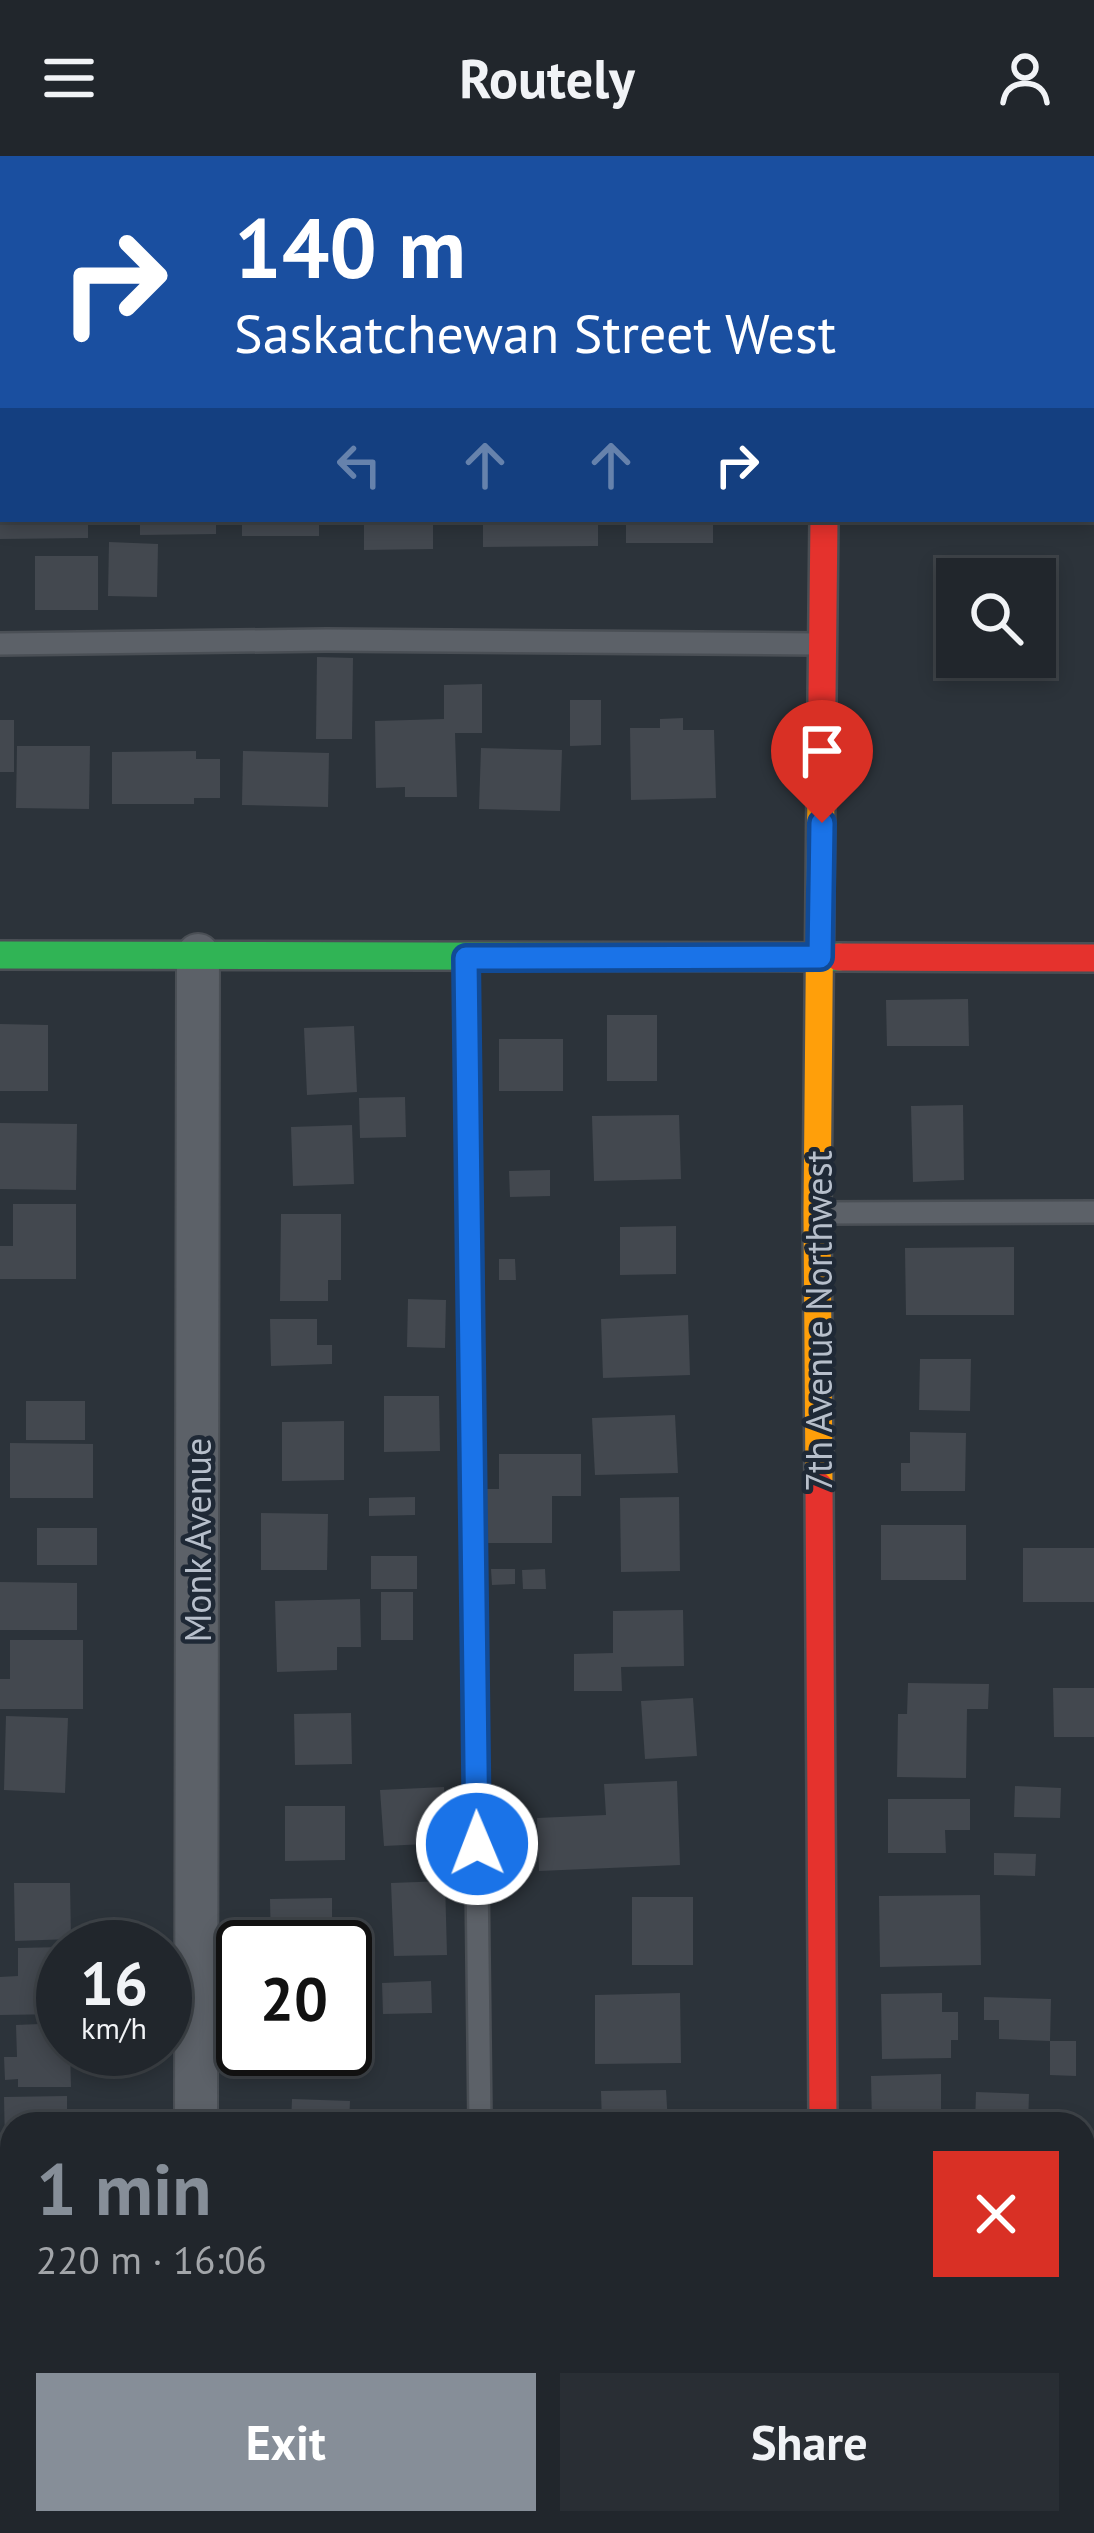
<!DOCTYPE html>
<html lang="en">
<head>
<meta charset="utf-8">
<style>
  :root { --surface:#21262c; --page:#292e34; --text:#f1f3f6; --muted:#a2a5a9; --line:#3e4348; --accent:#868e98 }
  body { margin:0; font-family:"PT Sans",sans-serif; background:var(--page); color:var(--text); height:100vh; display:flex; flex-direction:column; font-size:45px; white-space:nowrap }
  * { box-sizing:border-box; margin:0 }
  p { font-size:39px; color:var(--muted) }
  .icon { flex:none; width:66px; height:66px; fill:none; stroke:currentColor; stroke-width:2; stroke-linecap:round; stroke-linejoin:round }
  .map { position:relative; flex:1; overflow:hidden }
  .drawer { position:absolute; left:0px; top:1956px; width:1095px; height:423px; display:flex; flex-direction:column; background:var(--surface); border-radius:36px 36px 0 0; box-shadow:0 6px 18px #0003,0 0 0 3px var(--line) }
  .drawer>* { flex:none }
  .hud { position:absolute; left:0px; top:0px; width:1095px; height:366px; box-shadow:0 6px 18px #0003,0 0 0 3px var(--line); background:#1a4fa0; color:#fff; overflow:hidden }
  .fabs { position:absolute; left:936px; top:402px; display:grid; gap:24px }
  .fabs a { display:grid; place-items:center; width:120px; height:120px; border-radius:0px; background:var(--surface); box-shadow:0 6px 18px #0003,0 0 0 3px var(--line); font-size:60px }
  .speed { position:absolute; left:36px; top:1764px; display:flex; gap:24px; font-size:60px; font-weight:700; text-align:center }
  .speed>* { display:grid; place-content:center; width:156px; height:156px; border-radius:50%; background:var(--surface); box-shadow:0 6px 18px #0003,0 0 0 3px var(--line); line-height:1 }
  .speed small { font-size:30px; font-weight:400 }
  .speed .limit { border:6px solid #111; border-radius:18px; background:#fff; color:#111 }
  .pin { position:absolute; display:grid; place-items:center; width:102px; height:102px; color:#fff; margin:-123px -51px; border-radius:50% 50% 50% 0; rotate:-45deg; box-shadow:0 0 12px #0007 }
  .pin .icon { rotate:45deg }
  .me { position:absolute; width:132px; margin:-66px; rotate:359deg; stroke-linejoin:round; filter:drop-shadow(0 0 9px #0008) }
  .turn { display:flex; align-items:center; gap:42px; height:252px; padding:0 36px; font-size:54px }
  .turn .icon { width:156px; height:156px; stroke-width:2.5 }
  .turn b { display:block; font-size:84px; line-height:102px }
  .lanes { display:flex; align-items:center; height:114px; padding:0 36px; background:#0003; justify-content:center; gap:60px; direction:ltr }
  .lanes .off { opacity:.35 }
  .round { display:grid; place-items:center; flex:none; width:126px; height:126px; border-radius:0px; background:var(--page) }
  .summary { display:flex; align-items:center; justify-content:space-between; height:204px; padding:0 36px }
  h1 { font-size:72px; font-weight:700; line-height:90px; color:var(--accent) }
  .cta { display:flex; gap:24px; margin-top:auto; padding:24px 36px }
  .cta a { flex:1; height:138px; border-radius:0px; background:var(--accent); color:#fff; font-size:48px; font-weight:700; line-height:138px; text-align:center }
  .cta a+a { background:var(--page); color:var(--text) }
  header { display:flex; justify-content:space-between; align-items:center; height:156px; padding:0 36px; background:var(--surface); font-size:54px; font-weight:700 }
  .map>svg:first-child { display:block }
  .green { fill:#293d40 }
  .building { fill:#43484f }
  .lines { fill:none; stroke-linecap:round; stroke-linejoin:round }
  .lane-casing { stroke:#4a4f55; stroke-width:26 }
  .street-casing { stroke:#4a4f55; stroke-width:46 }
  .fast-casing { stroke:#4a4f55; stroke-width:32 }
  .slow-casing { stroke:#4a4f55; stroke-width:32 }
  .jam-casing { stroke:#4a4f55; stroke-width:32 }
  .lane { stroke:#5c6168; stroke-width:21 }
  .street { stroke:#5c6168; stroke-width:42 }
  .fast { stroke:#30b455; stroke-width:27 }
  .slow { stroke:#ff9f0a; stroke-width:27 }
  .jam { stroke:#e5322d; stroke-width:27 }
  .route-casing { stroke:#114b97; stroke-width:30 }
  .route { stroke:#1a73e8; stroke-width:21 }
  .labels { text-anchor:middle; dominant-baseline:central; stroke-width:9; stroke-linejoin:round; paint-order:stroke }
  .street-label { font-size:36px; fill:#b7bfcb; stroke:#1f2936 }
</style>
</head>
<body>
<header><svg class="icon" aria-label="menu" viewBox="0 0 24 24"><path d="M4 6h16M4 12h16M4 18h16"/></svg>Routely<svg class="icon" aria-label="person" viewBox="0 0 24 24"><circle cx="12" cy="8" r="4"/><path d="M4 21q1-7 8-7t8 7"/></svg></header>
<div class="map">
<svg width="1094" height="2377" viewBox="0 0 1094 2377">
  <rect width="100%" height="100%" fill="#2c333a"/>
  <polygon class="green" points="0,0 484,0 484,3 3,3 3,198 0,198"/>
  <g class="building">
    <polygon points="0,363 88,363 88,382 0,383"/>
    <polygon points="140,363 216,363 216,378 140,379"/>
    <rect x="242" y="363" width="77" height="17"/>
    <polygon points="364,363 433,363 433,393 364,394"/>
    <polygon points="483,363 598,363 598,390 483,391"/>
    <rect x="626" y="363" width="87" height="24"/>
    <polygon points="109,386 158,388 157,441 108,440"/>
    <rect x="35" y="400" width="63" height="54"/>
    <polygon points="317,501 353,502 352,583 316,583"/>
    <polygon points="482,528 482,577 455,577 457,641 405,641 405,631 376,632 375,565 444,563 444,529"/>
    <polygon points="570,544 601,544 601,589 570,590"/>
    <polygon points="683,562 683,574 714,574 716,642 631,644 630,572 660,572 660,563"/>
    <rect x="0" y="564" width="14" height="52"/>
    <polygon points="17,590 90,590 89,653 16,652"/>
    <polygon points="481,592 562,594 560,655 479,653"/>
    <polygon points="196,595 196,603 220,603 220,642 194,642 194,648 112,648 112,596"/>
    <polygon points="243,595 329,597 328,651 242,649"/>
    <polygon points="968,843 969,890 887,890 886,844"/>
    <rect x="607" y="859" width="50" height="66"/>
    <polygon points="0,868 48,869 48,935 0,935"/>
    <polygon points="354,870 357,936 307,939 304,872"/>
    <rect x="499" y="883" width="64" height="52"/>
    <polygon points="405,941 406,981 360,982 359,942"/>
    <polygon points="963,949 964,1024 913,1026 911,950"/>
    <polygon points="679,959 681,1023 594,1025 592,960"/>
    <polygon points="0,967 77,968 76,1034 0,1033"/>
    <polygon points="352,969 354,1028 293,1030 291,971"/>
    <polygon points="550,1014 550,1040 510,1041 509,1015"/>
    <polygon points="13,1048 76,1048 76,1123 0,1123 0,1090 13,1090"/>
    <polygon points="281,1058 341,1058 341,1124 328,1124 328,1145 280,1145"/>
    <polygon points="676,1070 676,1118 620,1119 620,1071"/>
    <polygon points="1014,1091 1014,1159 906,1159 905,1092"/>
    <polygon points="499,1103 515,1103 516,1124 499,1124"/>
    <polygon points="408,1143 446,1144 445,1192 407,1191"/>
    <polygon points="688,1159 690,1219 603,1222 601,1163"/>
    <polygon points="270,1163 317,1163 317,1189 332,1189 332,1208 271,1210"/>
    <polygon points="920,1203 971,1203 970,1255 919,1254"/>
    <polygon points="384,1240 439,1240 440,1295 384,1296"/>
    <rect x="26" y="1245" width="59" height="39"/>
    <polygon points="675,1259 678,1317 595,1319 592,1262"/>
    <polygon points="344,1265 344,1324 282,1325 282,1266"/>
    <polygon points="910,1276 966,1277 965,1335 901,1335 901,1307 910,1307"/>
    <polygon points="10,1287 93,1288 93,1342 10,1342"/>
    <polygon points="499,1298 581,1298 581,1340 552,1340 552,1387 478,1387 478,1333 499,1333"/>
    <polygon points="415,1341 415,1359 369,1360 369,1342"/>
    <polygon points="679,1341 680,1415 621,1416 620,1342"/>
    <polygon points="261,1357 328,1358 327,1414 261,1414"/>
    <rect x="881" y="1369" width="85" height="55"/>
    <rect x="37" y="1372" width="60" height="37"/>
    <rect x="1023" y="1392" width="71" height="54"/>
    <rect x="371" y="1400" width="46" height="33"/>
    <polygon points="491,1413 515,1413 515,1428 492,1429"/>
    <polygon points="545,1413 546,1433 523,1433 522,1414"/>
    <polygon points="0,1426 77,1427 77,1474 0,1474"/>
    <rect x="381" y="1436" width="32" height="48"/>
    <polygon points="360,1443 361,1491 337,1491 337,1514 277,1516 275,1445"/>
    <polygon points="683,1454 684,1510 621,1511 622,1535 574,1535 574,1498 613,1497 613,1455"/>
    <polygon points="10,1484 83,1484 83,1553 0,1553 0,1523 10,1523"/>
    <polygon points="908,1527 989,1528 988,1553 967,1553 966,1622 897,1621 898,1558 907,1558"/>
    <polygon points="1053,1532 1094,1532 1094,1581 1054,1581"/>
    <polygon points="693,1542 697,1600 645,1603 641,1545"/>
    <polygon points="351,1557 352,1608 295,1609 294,1558"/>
    <polygon points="6,1560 68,1562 65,1637 4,1634"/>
    <polygon points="677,1625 680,1709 539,1715 537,1662 606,1659 604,1628"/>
    <polygon points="1015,1630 1061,1632 1060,1662 1014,1661"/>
    <polygon points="444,1631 447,1687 384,1690 380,1634"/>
    <polygon points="888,1643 970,1643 970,1674 945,1674 946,1697 888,1697"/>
    <polygon points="285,1650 345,1650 345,1704 285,1705"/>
    <polygon points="994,1697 1036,1698 1035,1720 994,1719"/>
    <polygon points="445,1725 447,1799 394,1800 391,1727"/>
    <polygon points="14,1727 70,1727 71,1783 15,1785"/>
    <polygon points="980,1739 981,1809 880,1811 879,1740"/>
    <rect x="632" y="1741" width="61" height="68"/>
    <polygon points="332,1742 332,1791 271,1791 270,1743"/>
    <polygon points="63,1791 63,1858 0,1859 0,1821 18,1820 18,1792"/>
    <polygon points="431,1825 432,1857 383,1858 382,1827"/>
    <polygon points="680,1837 681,1907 595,1908 595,1839"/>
    <polygon points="942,1837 942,1856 958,1856 958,1884 951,1884 951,1902 882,1903 881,1838"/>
    <polygon points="984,1841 1051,1843 1050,1885 999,1883 999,1864 984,1864"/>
    <polygon points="63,1867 63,1893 70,1893 71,1931 18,1931 18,1923 5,1924 4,1901 17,1901 16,1869"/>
    <polygon points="1050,1885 1076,1885 1076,1920 1050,1919"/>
    <polygon points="283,1893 347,1893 347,1901 282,1899"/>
    <polygon points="941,1918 941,1968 872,1968 871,1920"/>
    <polygon points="666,1934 668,1968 602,1968 601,1935"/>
    <polygon points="976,1936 1029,1938 1028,1968 975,1968"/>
    <polygon points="67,1940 67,1968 12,1968 12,1990 5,1990 4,1941"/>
    <polygon points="292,1943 350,1945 349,1968 291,1968"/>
    <polygon points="416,1954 417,1968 355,1968 355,1956"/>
    <rect x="0" y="2019" width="12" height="41"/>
    <polygon points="0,2272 12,2272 12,2324 0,2325"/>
    <polygon points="12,2361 12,2367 56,2367 56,2377 0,2377 0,2362"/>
    <polygon points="622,2367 677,2370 677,2377 622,2377"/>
    <rect x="896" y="2367" width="138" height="10"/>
  </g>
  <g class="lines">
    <defs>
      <g id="lane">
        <polyline points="485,0 485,3"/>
        <polyline points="0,488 326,484 818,488"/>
        <polyline points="466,805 480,1968"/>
        <polyline points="819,1057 1094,1056"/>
        <polyline points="482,2377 482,2367"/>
      </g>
      <g id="street">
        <polyline points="825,3 825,0"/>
        <polyline points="0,242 3,242"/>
        <polyline points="196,1968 198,799"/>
        <polyline points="1083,2191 1094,2191"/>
        <polyline points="0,2196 12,2196"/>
        <polyline points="196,2377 196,2367"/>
        <polyline points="823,2377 823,2367"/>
      </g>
      <polyline id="fast" points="0,799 839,801"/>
      <polyline id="slow" points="819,1330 817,1057 821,630"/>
      <g id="jam">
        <polyline points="821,630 824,363"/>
        <polyline points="839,801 1094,802"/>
        <polyline points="819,1330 823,1968"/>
      </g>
    </defs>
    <use href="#lane" class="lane-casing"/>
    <use href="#street" class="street-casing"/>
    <use href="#fast" class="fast-casing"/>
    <use href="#slow" class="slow-casing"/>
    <use href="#jam" class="jam-casing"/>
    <use href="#lane" class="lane"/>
    <use href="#street" class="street"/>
    <use href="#fast" class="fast"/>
    <use href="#slow" class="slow"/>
    <use href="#jam" class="jam"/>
  </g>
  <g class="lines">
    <defs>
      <polyline id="route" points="477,1688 466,802 820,801 822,667"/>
    </defs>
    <use href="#route" class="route-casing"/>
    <use href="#route" class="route"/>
  </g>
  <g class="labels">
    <g class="street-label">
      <text transform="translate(818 1165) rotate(-90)">7th Avenue Northwest</text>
      <text transform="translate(197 1384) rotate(-90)">Monk Avenue</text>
    </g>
  </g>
</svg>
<div class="fabs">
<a><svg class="icon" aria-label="search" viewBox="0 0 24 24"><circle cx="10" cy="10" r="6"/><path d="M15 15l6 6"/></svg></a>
</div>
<div class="speed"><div>16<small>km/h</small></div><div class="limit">20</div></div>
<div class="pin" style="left:822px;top:667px;background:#d93025"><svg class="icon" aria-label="arrive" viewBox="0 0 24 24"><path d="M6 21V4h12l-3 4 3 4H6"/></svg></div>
<svg class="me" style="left:477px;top:1688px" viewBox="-20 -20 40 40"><circle r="17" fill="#1a73e8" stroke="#fff" stroke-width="3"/><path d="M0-11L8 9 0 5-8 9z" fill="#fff"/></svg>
<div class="hud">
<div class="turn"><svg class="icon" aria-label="right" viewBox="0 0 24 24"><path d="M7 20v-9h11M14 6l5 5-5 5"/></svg><div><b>140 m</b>Saskatchewan Street West</div></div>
<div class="lanes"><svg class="icon off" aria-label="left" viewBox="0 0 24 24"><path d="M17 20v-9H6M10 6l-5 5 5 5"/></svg><svg class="icon off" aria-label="ahead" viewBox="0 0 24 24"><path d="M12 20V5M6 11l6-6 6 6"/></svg><svg class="icon off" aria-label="ahead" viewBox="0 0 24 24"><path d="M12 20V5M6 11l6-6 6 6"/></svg><svg class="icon" aria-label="right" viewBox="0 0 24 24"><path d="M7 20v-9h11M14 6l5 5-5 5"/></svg></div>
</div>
<section class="drawer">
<div class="summary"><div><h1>1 min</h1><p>220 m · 16:06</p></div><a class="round" style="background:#d93025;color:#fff"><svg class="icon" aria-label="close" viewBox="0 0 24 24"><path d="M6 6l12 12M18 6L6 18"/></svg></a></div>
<div class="cta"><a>Exit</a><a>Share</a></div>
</section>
</div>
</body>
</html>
